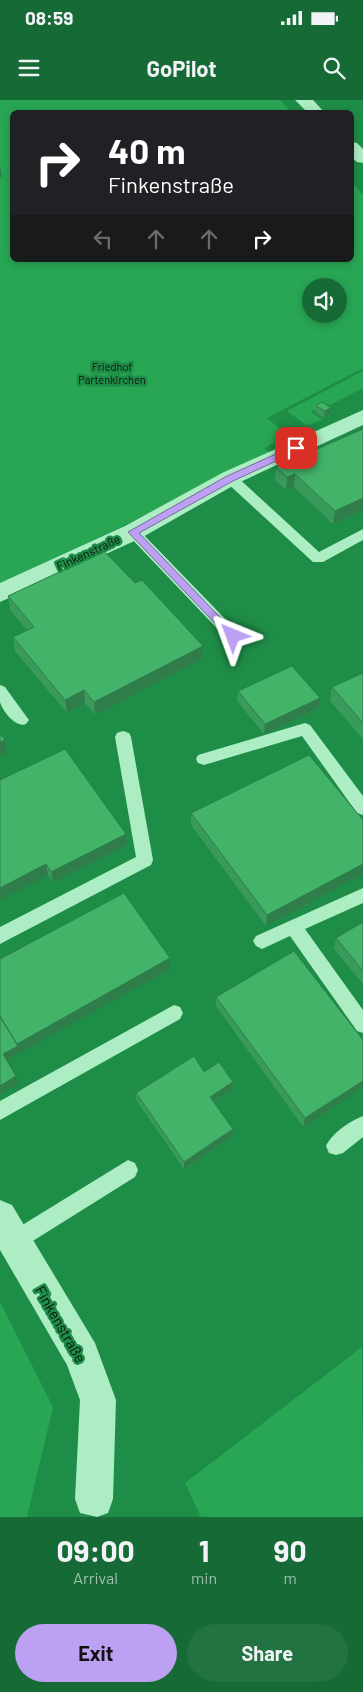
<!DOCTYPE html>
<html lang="en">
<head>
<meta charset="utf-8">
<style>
  :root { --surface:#166a35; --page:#237241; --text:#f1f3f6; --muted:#9ebfad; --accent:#bca0f2 }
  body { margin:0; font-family:Barlow,sans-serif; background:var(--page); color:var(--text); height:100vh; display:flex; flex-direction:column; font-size:19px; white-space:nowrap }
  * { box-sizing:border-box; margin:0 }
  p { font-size:16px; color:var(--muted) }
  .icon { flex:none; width:28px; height:28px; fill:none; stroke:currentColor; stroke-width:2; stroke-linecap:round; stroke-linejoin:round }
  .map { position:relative; height:1417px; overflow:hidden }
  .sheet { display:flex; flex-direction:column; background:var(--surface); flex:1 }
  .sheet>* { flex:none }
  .top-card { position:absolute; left:10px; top:10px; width:344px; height:152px; border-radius:8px; box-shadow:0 2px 8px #0003; background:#202124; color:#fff; overflow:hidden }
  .buttons { position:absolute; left:302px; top:178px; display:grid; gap:10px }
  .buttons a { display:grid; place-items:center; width:45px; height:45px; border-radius:50%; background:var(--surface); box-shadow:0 2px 8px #0003; font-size:25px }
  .pin { position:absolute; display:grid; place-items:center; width:42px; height:42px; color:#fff; margin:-21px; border-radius:10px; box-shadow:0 2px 8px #0006 }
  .me { position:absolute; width:55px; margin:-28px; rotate:316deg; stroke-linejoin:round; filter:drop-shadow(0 0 4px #0008) }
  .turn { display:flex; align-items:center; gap:18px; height:105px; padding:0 15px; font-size:22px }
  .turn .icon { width:65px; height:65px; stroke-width:2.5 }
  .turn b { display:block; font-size:35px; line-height:42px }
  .lanes { display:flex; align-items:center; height:48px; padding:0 15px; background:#0003; justify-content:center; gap:25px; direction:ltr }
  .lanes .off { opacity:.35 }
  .eta { display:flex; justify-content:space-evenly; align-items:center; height:85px; text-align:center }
  .eta b { font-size:30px; font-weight:700; line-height:35px }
  .cta { display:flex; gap:10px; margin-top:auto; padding:10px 15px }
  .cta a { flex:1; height:58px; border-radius:30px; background:var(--accent); color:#111; font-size:20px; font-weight:700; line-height:58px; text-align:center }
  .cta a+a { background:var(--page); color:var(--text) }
  .status { display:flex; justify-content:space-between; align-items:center; height:35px; padding:0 25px; background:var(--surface); direction:ltr }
  .status svg { height:14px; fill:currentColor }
  header { display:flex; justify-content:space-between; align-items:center; height:65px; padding:0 15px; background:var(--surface); font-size:22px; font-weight:700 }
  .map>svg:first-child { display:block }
  .green { fill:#28a654; fill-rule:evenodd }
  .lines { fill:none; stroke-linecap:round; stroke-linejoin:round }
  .lane { fill:#acedc3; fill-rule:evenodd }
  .street { fill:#acedc3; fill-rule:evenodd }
  .wall { fill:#3a9a5b }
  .shaded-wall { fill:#2f7d4a }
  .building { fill:#43b36a; stroke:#2f7d4a }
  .route { fill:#bca0f2; stroke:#7a689d }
  .labels { text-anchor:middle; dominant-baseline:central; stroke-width:5; stroke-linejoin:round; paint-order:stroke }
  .far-park-label { font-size:11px; fill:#111; stroke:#1e8d47 }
  .street-label { font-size:12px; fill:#111; stroke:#1e8d47 }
  .near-street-label { font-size:15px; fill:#111; stroke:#1e8d47 }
</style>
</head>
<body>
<div class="status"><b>08:59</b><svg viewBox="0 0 49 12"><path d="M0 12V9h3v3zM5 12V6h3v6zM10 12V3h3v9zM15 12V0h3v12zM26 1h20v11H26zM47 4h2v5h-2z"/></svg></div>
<header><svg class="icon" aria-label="menu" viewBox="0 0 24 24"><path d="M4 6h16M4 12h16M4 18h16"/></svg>GoPilot<svg class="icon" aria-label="search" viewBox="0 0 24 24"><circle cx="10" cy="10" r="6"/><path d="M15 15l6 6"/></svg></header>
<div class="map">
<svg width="363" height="1417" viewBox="0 0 363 1417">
  <rect width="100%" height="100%" fill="#1e8d47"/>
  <g class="green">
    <path d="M0 0H280L291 12H12V160H351V81L363 95V268L267 318 288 336 264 348 270 353 0 487ZM311 186H339V214H311Z"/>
    <polygon points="363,271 363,288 330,305 321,306 311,312 323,320 306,325 287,311"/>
    <polygon points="0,1202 53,1307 27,1417 0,1417"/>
    <polygon points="362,1247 363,1417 201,1417 185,1383"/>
  </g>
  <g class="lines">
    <g class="lane">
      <polygon points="230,374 235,375 319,452 363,429 363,440 323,462 313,462 225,381 223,378 225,375"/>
      <polygon points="133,427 138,429 238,532 240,536 238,540 233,541 228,540 128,435 126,432 128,429"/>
      <path d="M0 585 5 587 26 616 29 620 26 624C16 628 3 612 0 602 0 598 0 590 0 585Z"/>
      <polygon points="305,623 310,625 363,696 363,715 357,713 302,636 204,665 198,663 196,659 198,655"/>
      <polygon points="123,631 129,633 131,637 153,760 151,765 0,844 0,827 136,757 115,637 117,633"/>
      <polygon points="363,788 363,803 305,829 363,910 363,933 357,931 290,836 262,849 256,846 253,841 256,836"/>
      <polygon points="174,905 180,907 183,913 180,919 0,1020 0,1001"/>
      <path d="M363 1016V1037L343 1053 336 1055 329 1053 326 1046C332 1033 350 1021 363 1016Z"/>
      <polygon points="128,1060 135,1063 138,1070 135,1077 20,1149 13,1152 6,1149 3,1142 6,1135"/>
    </g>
    <g class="street">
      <polygon points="295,0 313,0 324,12 307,12"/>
      <polygon points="351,42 357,43 363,49 363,63 357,62 351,57"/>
      <polygon points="363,310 363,325 238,383 141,438 0,502 0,483 125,426 222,373"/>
      <polygon points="0,1100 12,1105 95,1243 116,1300 113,1399 108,1413 97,1417 80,1413 75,1399 80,1300 67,1265 0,1150"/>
    </g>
  </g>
  <g class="wall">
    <polygon points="316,306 331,308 330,314 324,318 315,312"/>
    <polygon points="363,329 363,410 333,424 294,387 286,390 275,380 276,367"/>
    <polygon points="8,496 202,559 95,615 85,603 67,613 15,551 13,537 27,530 10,510"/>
    <polygon points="363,573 363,639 330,601 332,587"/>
    <polygon points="238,591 320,598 319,608 264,634 237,601"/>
    <polygon points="0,680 127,745 53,783 48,775"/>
    <polygon points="191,713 363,720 363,774 266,826 191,725"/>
    <polygon points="363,822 363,884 334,849 336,838"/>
    <polygon points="216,897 363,940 363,988 303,1027 216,906"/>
    <polygon points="204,972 233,982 232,989 214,1002 233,1036 184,1069 136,1000 136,993"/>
  </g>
  <g class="shaded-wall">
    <polygon points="0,66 2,77 0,77"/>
    <polygon points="331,308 330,314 324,318 325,311"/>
    <polygon points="295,374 294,387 286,390 287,377"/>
    <polygon points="363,398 363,410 333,424 335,411"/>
    <polygon points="203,546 202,559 95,615 94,602"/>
    <polygon points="84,590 85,603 67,613 65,600"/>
    <polygon points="320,598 319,608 264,634 265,624"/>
    <polygon points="5,640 7,653 0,656 0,642"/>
    <polygon points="126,734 127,745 53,783 51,772"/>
    <polygon points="46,764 48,775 0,800 0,788"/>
    <polygon points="363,764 363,774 266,826 267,815"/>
    <polygon points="170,858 170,869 5,961 3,954 18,946 17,944"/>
    <polygon points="16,976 18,984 0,994 0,986"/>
    <polygon points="363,981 363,988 303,1027 305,1018"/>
    <polygon points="233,982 232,989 210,1004 210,997"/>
    <polygon points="233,1029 233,1036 184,1069 184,1062"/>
  </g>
  <g class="building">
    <polygon points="322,302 331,308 325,311 316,306"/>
    <polygon points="363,329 363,398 335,411 295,374 287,377 276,367"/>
    <polygon points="104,451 135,483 142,480 203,546 94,602 84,590 65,600 13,537 34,527 8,496"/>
    <polygon points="292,566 320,598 265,624 238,591"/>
    <polygon points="363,573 363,623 332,587"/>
    <polygon points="0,634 5,640 0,642"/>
    <polygon points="65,649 126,734 51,772 46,764 0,788 0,680"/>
    <polygon points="309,655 363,720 363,764 267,815 191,713"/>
    <polygon points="124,793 170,858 17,944 0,916 0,859"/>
    <polygon points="363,822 363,871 336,838"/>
    <polygon points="294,851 363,940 363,981 305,1018 216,897"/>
    <polygon points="0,917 18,946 3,954 16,976 0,986"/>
    <polygon points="194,956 204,972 219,962 233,982 210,997 233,1029 184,1062 136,993"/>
  </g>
  <polygon class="route" points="296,345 300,346 300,350 233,381 139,433 238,536 236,538 229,538 128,432 227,376"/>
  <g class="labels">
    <g class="far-park-label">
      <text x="112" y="266">Friedhof<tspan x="112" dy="13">Partenkirchen</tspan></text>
    </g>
    <g class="street-label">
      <text transform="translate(88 452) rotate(-25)">Finkenstraße</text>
    </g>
    <g class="near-street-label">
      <text transform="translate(61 1224) rotate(60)">Finkenstraße</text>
    </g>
  </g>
</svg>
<div class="buttons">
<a><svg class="icon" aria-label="sound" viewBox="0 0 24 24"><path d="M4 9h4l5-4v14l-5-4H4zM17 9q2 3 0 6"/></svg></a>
</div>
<div class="pin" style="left:296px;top:348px;background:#d93025"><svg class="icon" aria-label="arrive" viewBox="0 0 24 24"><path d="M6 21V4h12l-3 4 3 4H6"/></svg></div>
<svg class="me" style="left:233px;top:536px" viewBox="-20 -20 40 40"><path d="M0-17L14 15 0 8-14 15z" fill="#bca0f2" stroke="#fff" stroke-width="4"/></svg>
<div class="top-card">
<div class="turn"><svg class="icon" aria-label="right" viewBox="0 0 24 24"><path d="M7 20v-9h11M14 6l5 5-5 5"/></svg><div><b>40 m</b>Finkenstraße</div></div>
<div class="lanes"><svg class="icon off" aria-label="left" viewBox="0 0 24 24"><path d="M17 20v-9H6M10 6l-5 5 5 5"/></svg><svg class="icon off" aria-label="ahead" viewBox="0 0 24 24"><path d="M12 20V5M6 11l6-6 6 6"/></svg><svg class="icon off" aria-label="ahead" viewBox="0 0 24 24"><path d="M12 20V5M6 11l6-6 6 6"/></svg><svg class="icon" aria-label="right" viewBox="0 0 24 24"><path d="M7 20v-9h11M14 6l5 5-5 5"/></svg></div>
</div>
</div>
<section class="sheet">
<div class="eta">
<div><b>09:00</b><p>Arrival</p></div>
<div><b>1</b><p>min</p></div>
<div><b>90</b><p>m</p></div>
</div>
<div class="cta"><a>Exit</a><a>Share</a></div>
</section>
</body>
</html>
